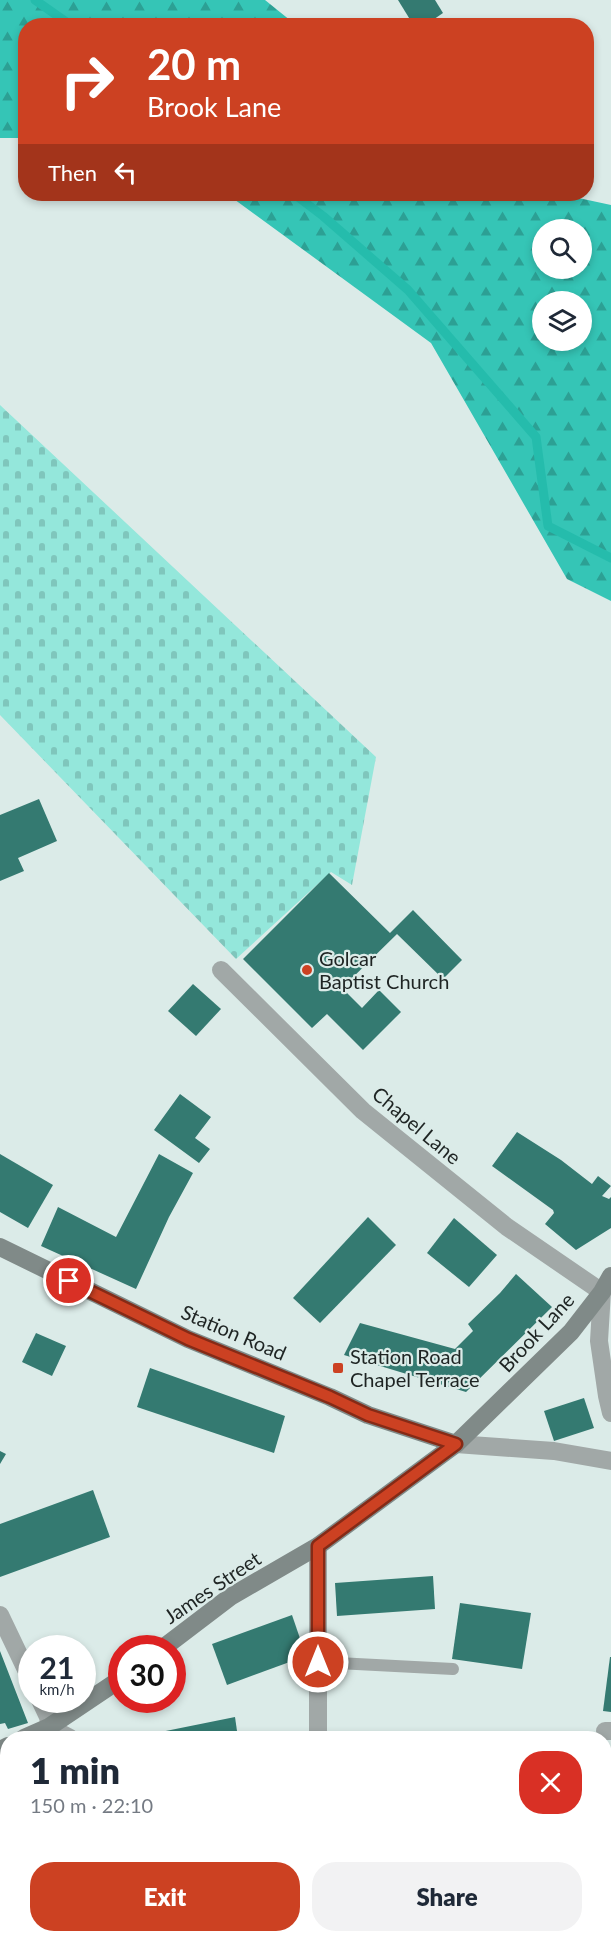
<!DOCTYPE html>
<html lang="en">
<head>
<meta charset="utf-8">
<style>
  :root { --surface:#fff; --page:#f2f2f3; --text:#1f2937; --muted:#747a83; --accent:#cc4122 }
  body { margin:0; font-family:Lato,sans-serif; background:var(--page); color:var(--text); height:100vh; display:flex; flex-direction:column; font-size:22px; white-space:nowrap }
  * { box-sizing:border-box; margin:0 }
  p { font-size:20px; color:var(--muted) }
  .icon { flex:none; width:33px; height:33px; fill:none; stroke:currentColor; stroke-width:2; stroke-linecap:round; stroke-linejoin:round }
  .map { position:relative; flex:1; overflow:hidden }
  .sheet { position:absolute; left:0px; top:1731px; width:612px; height:212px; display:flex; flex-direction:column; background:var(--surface); border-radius:24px 24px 0 0; box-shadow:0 3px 9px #0003 }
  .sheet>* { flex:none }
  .top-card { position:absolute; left:18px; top:18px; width:576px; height:183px; border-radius:24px; box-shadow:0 3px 9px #0003; background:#cc4122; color:#fff; overflow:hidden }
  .buttons { position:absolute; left:532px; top:219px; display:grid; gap:12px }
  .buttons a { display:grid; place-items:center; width:60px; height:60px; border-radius:50%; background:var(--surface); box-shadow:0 3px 9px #0003; font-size:30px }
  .speed { position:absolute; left:18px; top:1635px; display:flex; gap:12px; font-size:30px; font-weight:700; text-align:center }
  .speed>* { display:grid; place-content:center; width:78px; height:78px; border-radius:50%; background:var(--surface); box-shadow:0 3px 9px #0003; line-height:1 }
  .speed small { font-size:15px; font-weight:400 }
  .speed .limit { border:9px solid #d22; background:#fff; color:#111 }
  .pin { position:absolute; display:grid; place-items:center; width:51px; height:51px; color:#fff; margin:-26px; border:3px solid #fff; border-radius:50%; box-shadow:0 2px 6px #0007 }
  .me { position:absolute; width:66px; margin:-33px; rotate:0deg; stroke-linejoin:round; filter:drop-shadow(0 0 4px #0008) }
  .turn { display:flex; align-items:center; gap:21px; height:126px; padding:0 30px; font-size:27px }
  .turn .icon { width:78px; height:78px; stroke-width:2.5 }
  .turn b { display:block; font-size:42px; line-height:51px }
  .then { display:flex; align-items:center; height:57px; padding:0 30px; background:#0003; gap:12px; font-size:22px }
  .round { display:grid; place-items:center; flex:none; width:63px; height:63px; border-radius:24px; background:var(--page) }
  .overview { display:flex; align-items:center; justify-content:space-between; height:102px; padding:0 30px }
  h1 { font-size:36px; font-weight:800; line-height:45px }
  .primary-button { display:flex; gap:12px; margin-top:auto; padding:12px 30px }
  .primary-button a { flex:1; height:69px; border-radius:24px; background:var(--accent); color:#fff; font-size:24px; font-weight:800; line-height:69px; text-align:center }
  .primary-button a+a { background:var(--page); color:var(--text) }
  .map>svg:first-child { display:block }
  .forest { fill:url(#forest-firs); fill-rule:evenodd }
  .cemetery { fill:url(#cemetery-stones) }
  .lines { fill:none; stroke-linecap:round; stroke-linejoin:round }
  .stream { stroke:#25bcac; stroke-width:9 }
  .building { fill:#347a71 }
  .lane { stroke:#a1a8a7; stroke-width:12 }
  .street { stroke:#a1a8a7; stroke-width:18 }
  .secondary { stroke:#808a88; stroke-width:18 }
  .route-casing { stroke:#852a16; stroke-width:15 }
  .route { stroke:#cc4122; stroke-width:10 }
  .poi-dot { fill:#cc4122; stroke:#dbebe8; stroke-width:2 }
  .labels { text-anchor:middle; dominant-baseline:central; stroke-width:4.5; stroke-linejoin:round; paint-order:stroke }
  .poi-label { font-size:20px; fill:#1e2423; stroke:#dbebe8; text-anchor:start }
  .street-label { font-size:20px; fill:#1e2423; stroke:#dbebe8 }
</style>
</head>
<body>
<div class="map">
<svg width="611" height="1942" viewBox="0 0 611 1942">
  <defs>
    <pattern id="forest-firs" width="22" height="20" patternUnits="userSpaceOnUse" patternTransform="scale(1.5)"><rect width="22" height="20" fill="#35c5b6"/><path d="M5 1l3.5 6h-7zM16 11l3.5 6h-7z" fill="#2ca094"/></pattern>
    <pattern id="cemetery-stones" width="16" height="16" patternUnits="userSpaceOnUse" patternTransform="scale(1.5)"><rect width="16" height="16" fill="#94e7db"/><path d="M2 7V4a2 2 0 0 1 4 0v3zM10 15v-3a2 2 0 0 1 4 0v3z" fill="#7fc6bc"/></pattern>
  </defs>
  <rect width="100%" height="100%" fill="#dbebe8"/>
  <g class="forest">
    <polygon points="0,0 265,0 296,25 26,26 25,138 0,138"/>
    <path d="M227 194H560L611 205V601L567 579 431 343ZM543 230H582V268H543ZM543 302H582V340H543Z"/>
  </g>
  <polygon class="cemetery" points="0,405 376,757 352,885 331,872 236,959 0,715"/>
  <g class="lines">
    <g class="stream">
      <polyline points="35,0 72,26"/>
      <polyline points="294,194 323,216 408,290 536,437 548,526 611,558"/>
    </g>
  </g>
  <g class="building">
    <polygon points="398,0 435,0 443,13 424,26 414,26"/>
    <polygon points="39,799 57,841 18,858 24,871 0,881 0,815"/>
    <polygon points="329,873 390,933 413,910 462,960 443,979 397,934 342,988 362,1008 379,990 401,1012 363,1050 327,1014 312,1028 243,959"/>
    <polygon points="193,984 221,1009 196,1036 168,1011"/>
    <polygon points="180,1094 211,1117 195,1138 210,1149 199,1163 154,1130"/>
    <polygon points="517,1132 561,1160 592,1184 598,1176 611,1186 602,1196 609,1199 611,1197 611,1228 576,1250 545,1224 554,1213 553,1210 492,1166"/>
    <polygon points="0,1154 53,1185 28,1228 0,1212"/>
    <polygon points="159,1154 193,1173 169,1217 136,1289 41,1246 58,1207 116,1237"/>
    <polygon points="368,1217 396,1245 320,1323 293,1298"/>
    <polygon points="454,1218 497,1255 469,1287 427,1253"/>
    <polygon points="516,1274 552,1307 466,1392 344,1355 360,1323 455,1349 473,1331 468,1324 500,1293"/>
    <polygon points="36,1333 66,1346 52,1376 22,1362"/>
    <polygon points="150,1368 285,1416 274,1453 137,1407"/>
    <polygon points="584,1398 594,1428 554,1441 544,1411"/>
    <polygon points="0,1451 6,1454 0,1464"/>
    <polygon points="93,1490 110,1537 0,1577 0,1524"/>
    <polygon points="433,1576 435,1609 337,1616 335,1583"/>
    <polygon points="460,1603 531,1613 522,1669 452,1659"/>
    <polygon points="292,1615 306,1656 227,1685 212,1644"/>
    <polygon points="0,1651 28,1723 8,1729 5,1723 0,1724"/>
    <polygon points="610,1657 611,1657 611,1712 603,1711"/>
    <polygon points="235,1717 238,1738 136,1738 136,1737"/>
    <polygon points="8,1818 8,1878 0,1881 0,1820"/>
    <polygon points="604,1887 611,1888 611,1923 604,1921"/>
    <polygon points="399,1936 426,1941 426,1942 397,1942"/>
  </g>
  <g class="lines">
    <polyline class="lane" points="318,1662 453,1669"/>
    <g class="street">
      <polyline points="221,970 363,1111 507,1227 602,1292 599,1341 607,1396 611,1413"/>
      <polyline points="456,1444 554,1451 611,1461"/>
      <polyline points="318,1546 318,1738"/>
      <polyline points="0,1615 32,1682"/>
      <polyline points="40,1700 48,1717 52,1738"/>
      <polyline points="49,1727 70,1738"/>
      <polyline points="605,1731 611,1731"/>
      <polyline points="429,1935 466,1942"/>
      <polyline points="33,1942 35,1935"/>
      <polyline points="87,1942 134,1935"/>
    </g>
    <g class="secondary">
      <polyline points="0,1247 188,1339 330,1397 368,1415 456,1444"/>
      <polyline points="163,1648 230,1597 318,1546 456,1444 571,1332 602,1292 611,1276"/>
      <polyline points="24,1738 49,1727 122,1678"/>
      <polyline points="0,1750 8,1746"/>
    </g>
  </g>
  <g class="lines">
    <defs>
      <polyline id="route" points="69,1281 188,1339 330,1397 368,1415 456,1444 318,1546 318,1662"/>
    </defs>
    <use href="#route" class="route-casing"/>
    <use href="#route" class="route"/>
  </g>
  <g class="poi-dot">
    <circle cx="307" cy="970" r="6"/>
    <rect x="332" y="1362" width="12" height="12" rx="3"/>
  </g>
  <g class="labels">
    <g class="poi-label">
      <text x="319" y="958">Golcar<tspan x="319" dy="23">Baptist Church</tspan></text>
      <text x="350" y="1356">Station Road<tspan x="350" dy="23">Chapel Terrace</tspan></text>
    </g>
    <g class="street-label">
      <text transform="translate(417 1125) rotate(40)">Chapel Lane</text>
      <text transform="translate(234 1332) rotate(23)">Station Road</text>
      <text transform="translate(536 1332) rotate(-47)">Brook Lane</text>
      <text transform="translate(212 1587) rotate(-34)">James Street</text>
    </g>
  </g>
</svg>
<div class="buttons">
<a><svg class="icon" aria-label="search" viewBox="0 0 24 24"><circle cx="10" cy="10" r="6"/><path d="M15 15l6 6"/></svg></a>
<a><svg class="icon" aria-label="layers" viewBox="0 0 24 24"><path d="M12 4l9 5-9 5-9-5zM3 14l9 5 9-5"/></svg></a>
</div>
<div class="speed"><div>21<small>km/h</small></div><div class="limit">30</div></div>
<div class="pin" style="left:69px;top:1281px;background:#d93025"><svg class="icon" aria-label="arrive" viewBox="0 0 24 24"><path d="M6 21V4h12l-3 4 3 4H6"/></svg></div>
<svg class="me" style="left:318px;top:1662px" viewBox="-20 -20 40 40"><circle r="17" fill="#cc4122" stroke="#fff" stroke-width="3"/><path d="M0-11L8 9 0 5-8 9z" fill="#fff"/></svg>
<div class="top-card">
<div class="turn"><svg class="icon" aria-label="right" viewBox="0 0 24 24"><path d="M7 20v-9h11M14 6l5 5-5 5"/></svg><div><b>20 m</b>Brook Lane</div></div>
<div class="then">Then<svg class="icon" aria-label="left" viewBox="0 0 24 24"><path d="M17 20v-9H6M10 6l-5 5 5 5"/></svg></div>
</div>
<section class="sheet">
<div class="overview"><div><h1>1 min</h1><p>150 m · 22:10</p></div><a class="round" style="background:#d93025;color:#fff"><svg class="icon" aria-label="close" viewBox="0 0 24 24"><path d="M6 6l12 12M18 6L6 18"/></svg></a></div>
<div class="primary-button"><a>Exit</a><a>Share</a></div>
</section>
</div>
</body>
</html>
